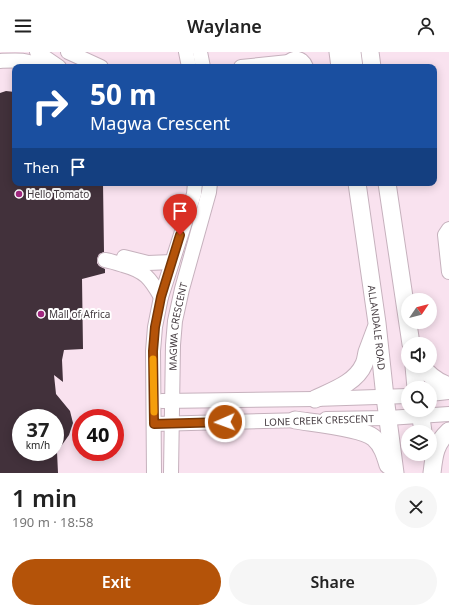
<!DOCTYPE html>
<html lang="en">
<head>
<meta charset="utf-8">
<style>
  :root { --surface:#fff; --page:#f6f6f6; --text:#222; --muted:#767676; --accent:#b45309 }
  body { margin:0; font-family:"Noto Sans",sans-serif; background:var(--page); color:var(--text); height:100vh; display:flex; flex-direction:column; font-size:15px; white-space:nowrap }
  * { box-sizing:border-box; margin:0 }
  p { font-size:13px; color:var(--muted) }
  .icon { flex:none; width:22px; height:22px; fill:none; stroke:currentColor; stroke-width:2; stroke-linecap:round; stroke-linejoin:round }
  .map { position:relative; height:421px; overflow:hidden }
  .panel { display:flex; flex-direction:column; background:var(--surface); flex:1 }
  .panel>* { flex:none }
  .top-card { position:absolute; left:12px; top:12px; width:425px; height:122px; border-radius:8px; box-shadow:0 2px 10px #0003; background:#1a4fa0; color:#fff; overflow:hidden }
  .needle { width:26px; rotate:55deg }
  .controls { position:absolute; left:401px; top:241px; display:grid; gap:8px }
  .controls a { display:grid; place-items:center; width:36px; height:36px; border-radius:50%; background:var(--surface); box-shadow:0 2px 10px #0003; font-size:20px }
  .speed { position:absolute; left:12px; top:357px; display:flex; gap:8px; font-size:20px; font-weight:700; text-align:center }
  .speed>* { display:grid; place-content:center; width:52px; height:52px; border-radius:50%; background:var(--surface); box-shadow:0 2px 10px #0003; line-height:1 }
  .speed small { font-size:10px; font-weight:400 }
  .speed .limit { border:6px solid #d22; background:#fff; color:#111 }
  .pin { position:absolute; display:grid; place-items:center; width:34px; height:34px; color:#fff; margin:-41px -17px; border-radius:50% 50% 50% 0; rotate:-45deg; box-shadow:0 0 4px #0007 }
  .pin .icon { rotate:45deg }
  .me { position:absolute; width:44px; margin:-22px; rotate:268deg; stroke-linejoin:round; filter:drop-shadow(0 0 3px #0008) }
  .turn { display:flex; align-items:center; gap:14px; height:84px; padding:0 12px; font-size:18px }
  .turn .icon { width:52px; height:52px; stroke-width:2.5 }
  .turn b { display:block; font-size:28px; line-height:34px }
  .then { display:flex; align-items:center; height:38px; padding:0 12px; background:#0003; gap:8px; font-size:15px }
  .round { display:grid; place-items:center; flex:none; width:42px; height:42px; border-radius:21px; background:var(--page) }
  .summary { display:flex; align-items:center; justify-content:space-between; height:68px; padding:0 12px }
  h1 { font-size:24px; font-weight:600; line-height:30px }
  .button { display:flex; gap:8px; margin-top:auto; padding:8px 12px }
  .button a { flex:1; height:46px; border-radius:24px; background:var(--accent); color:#fff; font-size:16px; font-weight:600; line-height:46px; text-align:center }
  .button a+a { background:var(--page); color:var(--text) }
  header { display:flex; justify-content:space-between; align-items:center; height:52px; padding:0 12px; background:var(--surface); font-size:18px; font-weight:600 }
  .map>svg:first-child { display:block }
  .building { fill:#42313b; fill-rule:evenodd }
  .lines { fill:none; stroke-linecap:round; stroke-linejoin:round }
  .minor-casing { stroke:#c6b1bd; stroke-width:16 }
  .major-casing { stroke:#c6b1bd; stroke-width:19 }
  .minor { stroke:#fff; stroke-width:14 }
  .major { stroke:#fff; stroke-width:17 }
  .route-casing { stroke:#753606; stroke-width:10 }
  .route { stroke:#b45309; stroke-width:7 }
  .slow { stroke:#f59e0b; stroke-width:7 }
  .poi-dot { fill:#a1287f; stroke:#fff; stroke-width:1.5 }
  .labels { text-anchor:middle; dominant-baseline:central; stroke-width:4; stroke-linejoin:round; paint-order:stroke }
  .poi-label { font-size:10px; fill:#433a3f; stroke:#fff; text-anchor:start }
  .street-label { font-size:10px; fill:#433a3f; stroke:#fff }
</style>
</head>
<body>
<header><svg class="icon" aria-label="menu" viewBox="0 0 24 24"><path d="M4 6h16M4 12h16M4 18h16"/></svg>Waylane<svg class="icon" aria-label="person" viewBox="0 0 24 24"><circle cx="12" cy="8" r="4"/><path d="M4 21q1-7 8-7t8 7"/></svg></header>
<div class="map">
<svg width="449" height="421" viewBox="0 0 449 421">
  <rect width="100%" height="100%" fill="#f9e2ef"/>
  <path class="building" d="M6 39 15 40V131H103L104 200 99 202 97 207V211L99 214 105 217V221L82 227 83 297 64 298 62 308 63 330 54 323 56 342 70 359 73 371 69 383 57 400 58 421H0V41ZM21 366H55V400H21Z"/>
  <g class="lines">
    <defs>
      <g id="minor">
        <polyline points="37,0 59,15"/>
        <polyline points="68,0 101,15"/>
        <polyline points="186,0 189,15"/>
        <polyline points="200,0 203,15"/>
        <path d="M0 9C17 8 26 7 42 15"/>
        <polyline points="241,15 289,10"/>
        <path d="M286 15C290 4 302 4 306 15"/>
        <polyline points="449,177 445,183 449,220"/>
        <polyline points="124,205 148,211 172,210"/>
        <path d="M105 208C111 209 117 211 123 213 145 219 150 226 161 245"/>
        <polyline points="430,342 449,340"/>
        <polyline points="162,349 315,347 408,344"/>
        <polyline points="326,367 388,366 449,362"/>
        <polyline points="154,372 305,368"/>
        <polyline points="154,421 153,299 155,275 161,245 194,142 195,131"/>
        <path id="s1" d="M171 421 173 293 175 269 182 237 209 140 210 131"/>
      </g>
      <g id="major">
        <polyline points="338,0 340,15"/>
        <polyline points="352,0 354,15"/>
        <polyline points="370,0 372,15"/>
        <path id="s2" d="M357 131 377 271 385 345 395 421"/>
        <polyline points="387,131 411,292"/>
        <polyline points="414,314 416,336"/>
        <path d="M422 314C429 324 438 330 449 334"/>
        <path d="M315 347C332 339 356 331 364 312 366 308 366 304 367 300 370 292 373 284 376 276"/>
        <polyline points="420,358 423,380"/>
        <path d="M295 368C313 371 361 375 374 386 382 393 385 403 388 413"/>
        <path d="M432 421C434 403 435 392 449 379"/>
      </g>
    </defs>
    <use href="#minor" class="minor-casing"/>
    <use href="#major" class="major-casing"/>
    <use href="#minor" class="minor"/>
    <use href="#major" class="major"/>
  </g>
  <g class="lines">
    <defs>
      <polyline id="route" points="180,183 161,245 155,275 153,299 154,372 225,370"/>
    </defs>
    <use href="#route" class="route-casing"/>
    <use href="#route" class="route"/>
    <polyline class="slow" points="153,307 154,360"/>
  </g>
  <g class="poi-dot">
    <circle cx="19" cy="142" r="4"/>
    <circle cx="41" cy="262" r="4"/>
  </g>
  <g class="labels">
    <g class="poi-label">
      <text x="27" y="142">Hello Tomato</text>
      <text x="49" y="262">Mall of Africa</text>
    </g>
    <g class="street-label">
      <text stroke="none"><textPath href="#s1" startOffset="147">MAGWA CRESCENT</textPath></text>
      <text stroke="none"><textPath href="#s2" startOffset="146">ALLANDALE ROAD</textPath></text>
      <text transform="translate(319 368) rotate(-2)">LONE CREEK CRESCENT</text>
    </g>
  </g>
</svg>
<div class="controls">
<a><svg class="needle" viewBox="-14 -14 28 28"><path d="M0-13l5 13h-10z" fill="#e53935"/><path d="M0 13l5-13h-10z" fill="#767676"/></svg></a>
<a><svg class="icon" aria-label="sound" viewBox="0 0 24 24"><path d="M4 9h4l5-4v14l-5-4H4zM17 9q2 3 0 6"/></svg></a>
<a><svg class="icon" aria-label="search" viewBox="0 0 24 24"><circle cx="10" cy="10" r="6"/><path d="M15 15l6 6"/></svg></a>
<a><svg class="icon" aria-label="layers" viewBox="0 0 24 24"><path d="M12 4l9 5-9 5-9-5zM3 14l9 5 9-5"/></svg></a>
</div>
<div class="speed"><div>37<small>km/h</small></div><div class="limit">40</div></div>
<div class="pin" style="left:180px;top:183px;background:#d93025"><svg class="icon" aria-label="arrive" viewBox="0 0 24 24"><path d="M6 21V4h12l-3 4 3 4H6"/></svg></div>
<svg class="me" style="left:225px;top:370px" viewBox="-20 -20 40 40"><circle r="17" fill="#b45309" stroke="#fff" stroke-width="3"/><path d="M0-11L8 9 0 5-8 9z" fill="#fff"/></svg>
<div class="top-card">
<div class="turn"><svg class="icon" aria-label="right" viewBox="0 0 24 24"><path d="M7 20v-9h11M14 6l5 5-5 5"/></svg><div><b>50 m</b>Magwa Crescent</div></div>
<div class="then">Then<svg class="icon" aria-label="arrive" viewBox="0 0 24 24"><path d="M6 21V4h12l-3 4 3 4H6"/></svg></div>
</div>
</div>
<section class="panel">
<div class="summary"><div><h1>1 min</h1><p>190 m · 18:58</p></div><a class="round"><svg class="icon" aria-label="close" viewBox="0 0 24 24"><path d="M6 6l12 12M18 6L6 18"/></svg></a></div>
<div class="button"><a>Exit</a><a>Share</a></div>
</section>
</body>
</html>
